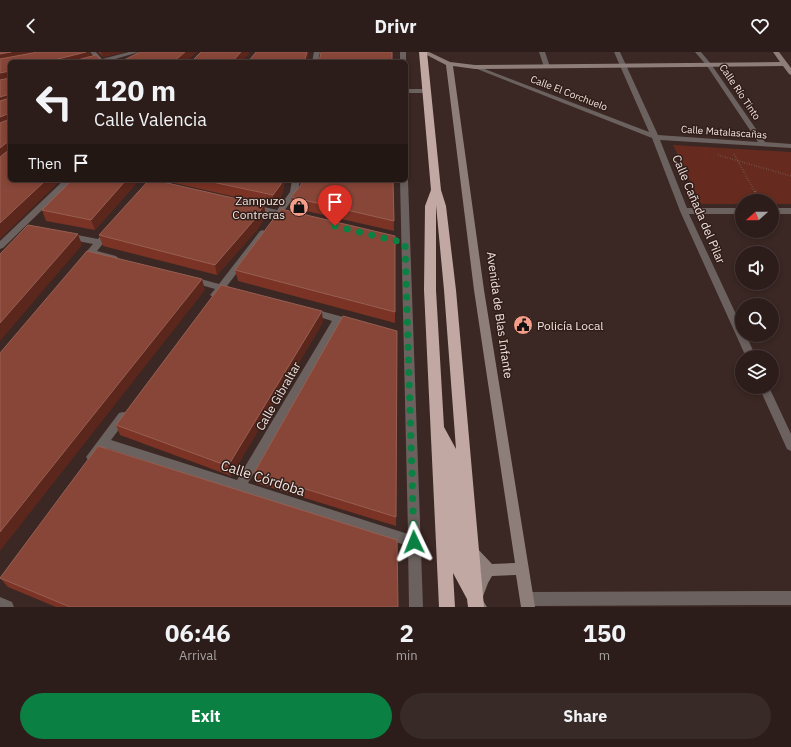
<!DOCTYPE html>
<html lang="en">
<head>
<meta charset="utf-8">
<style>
  :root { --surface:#2c1d1a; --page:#382a27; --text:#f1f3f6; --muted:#a6a2a2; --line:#483b39; --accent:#0b8043 }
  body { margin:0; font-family:"IBM Plex Sans",sans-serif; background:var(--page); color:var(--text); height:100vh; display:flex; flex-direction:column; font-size:15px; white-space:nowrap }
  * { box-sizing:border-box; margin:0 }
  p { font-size:13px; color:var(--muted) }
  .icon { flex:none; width:22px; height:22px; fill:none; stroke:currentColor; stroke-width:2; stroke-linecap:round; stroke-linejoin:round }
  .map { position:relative; height:555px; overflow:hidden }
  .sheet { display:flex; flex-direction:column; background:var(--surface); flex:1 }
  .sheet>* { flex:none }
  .banner { position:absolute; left:8px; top:8px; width:400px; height:122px; border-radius:6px; box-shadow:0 2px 6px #0003,0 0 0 1px var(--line); background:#2c1d1a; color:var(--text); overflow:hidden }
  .needle { width:26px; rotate:249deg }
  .buttons { position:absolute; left:735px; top:142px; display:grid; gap:8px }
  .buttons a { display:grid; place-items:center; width:44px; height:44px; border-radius:50%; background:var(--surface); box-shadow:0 2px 6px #0003,0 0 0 1px var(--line); font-size:20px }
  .pin { position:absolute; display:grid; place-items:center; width:34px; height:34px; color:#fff; margin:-41px -17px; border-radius:50% 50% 50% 0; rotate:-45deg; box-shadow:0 0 4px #0007 }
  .pin .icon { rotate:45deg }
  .me { position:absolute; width:44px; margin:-22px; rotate:358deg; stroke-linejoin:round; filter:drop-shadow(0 0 3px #0008) }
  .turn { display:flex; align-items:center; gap:14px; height:84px; padding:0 20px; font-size:18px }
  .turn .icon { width:52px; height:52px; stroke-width:2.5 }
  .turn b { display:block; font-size:28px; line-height:34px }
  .then { display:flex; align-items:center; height:38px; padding:0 20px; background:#0003; gap:8px; font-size:15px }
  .eta { display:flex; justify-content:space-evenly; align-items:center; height:68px; text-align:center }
  .eta b { font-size:24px; font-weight:800; line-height:28px }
  .primary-button { display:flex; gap:8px; margin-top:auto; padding:8px 20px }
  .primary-button a { flex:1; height:46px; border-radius:24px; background:var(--accent); color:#fff; font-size:16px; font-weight:800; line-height:46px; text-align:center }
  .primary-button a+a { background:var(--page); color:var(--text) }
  header { display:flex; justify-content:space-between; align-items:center; height:52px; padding:0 20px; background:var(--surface); font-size:18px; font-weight:800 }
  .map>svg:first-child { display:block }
  .green { fill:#662a1e }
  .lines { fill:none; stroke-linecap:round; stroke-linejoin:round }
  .path-far1 { stroke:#75635f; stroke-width:2; stroke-dasharray:0.5 2; stroke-linecap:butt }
  .path { stroke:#75635f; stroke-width:2.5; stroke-dasharray:1 3; stroke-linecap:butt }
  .street { fill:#6b615e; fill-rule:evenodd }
  .secondary { fill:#8e7e7a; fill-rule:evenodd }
  .highway { fill:#c1a8a2; fill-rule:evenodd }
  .wall { fill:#7a3324 }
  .shaded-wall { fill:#5b261b }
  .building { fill:#874638; stroke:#975f53 }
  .route { stroke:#0b8043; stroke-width:7; stroke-dasharray:0 12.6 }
  .labels { text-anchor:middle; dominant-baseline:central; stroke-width:3; stroke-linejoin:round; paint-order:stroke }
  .far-street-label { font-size:10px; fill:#f1e3e0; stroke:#311e19 }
  .poi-label { font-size:12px; fill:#f1e3e0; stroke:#311e19; text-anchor:end }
  .street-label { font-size:12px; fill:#f1e3e0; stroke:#311e19 }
  .near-street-label { font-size:14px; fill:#f1e3e0; stroke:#311e19 }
</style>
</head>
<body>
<header><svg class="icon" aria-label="back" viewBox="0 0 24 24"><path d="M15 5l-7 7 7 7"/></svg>Drivr<svg class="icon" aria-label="heart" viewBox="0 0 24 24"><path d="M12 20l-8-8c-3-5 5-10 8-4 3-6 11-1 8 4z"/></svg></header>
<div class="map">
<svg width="791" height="555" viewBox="0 0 791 555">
  <rect width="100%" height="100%" fill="#3b2723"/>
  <polygon class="green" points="673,93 791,100 791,152 772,152 772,149 742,149 742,152 701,152"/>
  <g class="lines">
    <g class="path-far1">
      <polyline points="734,102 755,140"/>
      <polyline points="718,103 791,124"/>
    </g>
    <polyline class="path" points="755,139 760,149"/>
    <g class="street">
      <polygon points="90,0 96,0 102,7 129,0 139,0 105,10 94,10 97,8"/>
      <polygon points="314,0 320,0 318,10 312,10"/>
      <rect x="400" y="0" width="6" height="10"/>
      <polygon points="539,0 545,0 550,15 549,16 544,15"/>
      <polygon points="614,0 620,0 658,83 758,90 707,14 695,0 701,0 711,12 765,90 791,92 791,96 660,88 687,156 742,156 742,162 689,162 742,275 742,283 746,283 756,305 746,305 680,159 652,86 472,15 477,14 649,80"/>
      <polygon points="406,37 428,37 431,39 428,41 406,41"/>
      <path d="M406 126 408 128 423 555H409L408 494 106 396C101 402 97 412 88 408L86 405 119 361 123 360 127 361 129 364 111 388 237 428 332 269 307 261 305 259 310 256 358 269 359 271 354 275 341 271 248 431 408 482 400 128H406Z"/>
      <polygon points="64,128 73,128 3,196 0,197 0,189"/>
      <polygon points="292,128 300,128 298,140 284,159 288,160 288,164 281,164 277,169 274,170 270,167 273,162 248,157 247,155 251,152 277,158 290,140"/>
      <rect x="772" y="156" width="19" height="6"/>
      <polygon points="109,176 113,179 97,199 116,204 118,206 113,209 93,204 90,207 84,207 82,205 93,192 67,187 63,184 67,181 98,187 106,177"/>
      <polygon points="263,178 267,181 227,234 232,237 230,239 223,239 218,245 215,246 210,243 215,237 187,229 185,227 190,224 219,232 260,179"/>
      <polygon points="759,335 769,335 791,382 791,399 787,397"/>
      <polygon points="791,539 791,553 527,554 522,552 520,547 522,542 527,540"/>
      <polygon points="0,545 12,550 14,555 0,555"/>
    </g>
    <polygon class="secondary" points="421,0 429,0 450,10 475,13 780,10 773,0 779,0 791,16 791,23 789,22 783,14 475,17 453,14 484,238 535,555 521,555 516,523 492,524 488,531 482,547 487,555 472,555 468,548 475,528 481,519 466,503 465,499 466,495 471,493 476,495 492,512 515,511 474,238 446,13"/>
    <path class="highway" d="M419 0H427L441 138 446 154 456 238 484 555H468L467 547 453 521 455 555H439L424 238 425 154 431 138ZM436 153 444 238 456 397 444 375 436 238Z"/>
  </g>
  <g class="wall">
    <polygon points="98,0 125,0 103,5"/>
    <polygon points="72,128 139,128 95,178 46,169 42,158"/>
    <polygon points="161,128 285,128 282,143 274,154"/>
    <polygon points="393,128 394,179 293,156 291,145 301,133"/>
    <polygon points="264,153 266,164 256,179 217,223 103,194 99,183"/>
    <polygon points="395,184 395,271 238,229 235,218"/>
    <polygon points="323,270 231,424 120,383 116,373"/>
    <polygon points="397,279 396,474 256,431 254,421"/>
    <polygon points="0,526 398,555 56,555 8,535"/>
  </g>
  <g class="shaded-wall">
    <polygon points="11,0 61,0 0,12 0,2"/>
    <polygon points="86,0 90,0 92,8 86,10 46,10"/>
    <polygon points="101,0 125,0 103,5"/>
    <polygon points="185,0 197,0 186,10 173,10"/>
    <polygon points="241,0 249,0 249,2 242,10 232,10"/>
    <polygon points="307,0 309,0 307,10 304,10"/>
    <polygon points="10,19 10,29 0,32 0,21"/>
    <polygon points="10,42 10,53 0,56 0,45"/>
    <polygon points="10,61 10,73 0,77 0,65"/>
    <polygon points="10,88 10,101 0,109 0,96"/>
    <polygon points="46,128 61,128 0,187 0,171"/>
    <polygon points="126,128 139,128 95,178 91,168"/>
    <polygon points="282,128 285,128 282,143 274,154 273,143"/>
    <polygon points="264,153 266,164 256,179 217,223 215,213"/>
    <polygon points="78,182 82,193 0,289 0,271"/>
    <polygon points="202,227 205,238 0,499 0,480"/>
    <polygon points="322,259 323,270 231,424 228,414"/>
  </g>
  <g class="building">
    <polygon points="0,0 11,0 0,2"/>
    <polygon points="38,0 86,0 46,10 10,10 10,19 0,21 0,7"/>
    <polygon points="140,0 185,0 173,10 120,10"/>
    <polygon points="201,0 241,0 232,10 191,10"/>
    <polygon points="256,0 307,0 304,10 248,10"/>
    <polygon points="321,0 392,0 392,10 319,10"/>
    <polygon points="96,3 102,10 70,10"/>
    <polygon points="10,26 10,42 0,45 0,28"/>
    <polygon points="10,46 10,61 0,65 0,49"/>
    <polygon points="10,67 10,88 0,96 0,71"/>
    <polygon points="10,97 10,128 46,128 0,171 0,105"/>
    <polygon points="72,128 126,128 91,168 42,158"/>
    <polygon points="149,128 154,128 264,153 254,168 215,213 99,183"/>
    <polygon points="203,128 282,128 281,132 273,143"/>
    <polygon points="302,128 393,128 394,169 291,145 301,133"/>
    <polygon points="281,157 395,184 395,260 235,218"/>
    <polygon points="28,173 78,182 0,271 0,202"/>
    <polygon points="87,199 202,227 0,480 0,301"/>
    <polygon points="221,233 322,259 228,414 116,373"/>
    <polygon points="343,264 397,279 396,465 254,421"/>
    <polygon points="98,394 397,488 398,555 70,555 0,526"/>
  </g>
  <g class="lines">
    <polyline class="route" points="335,174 405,191 414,490"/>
  </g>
  <defs>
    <symbol id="shop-disc" viewBox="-11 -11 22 22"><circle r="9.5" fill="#f49e8a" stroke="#311e19"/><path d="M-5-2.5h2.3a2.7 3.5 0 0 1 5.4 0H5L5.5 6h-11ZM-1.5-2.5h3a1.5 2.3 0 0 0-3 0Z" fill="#111"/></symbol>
    <symbol id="civic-disc" viewBox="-11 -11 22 22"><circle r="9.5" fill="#f49e8a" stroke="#311e19"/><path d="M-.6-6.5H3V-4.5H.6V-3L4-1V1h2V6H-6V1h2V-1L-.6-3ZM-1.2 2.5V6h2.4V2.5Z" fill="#111"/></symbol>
  </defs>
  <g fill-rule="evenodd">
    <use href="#shop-disc" x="288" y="144" width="22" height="22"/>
    <use href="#civic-disc" x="512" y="262" width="22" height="22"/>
  </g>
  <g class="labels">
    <g class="far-street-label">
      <text transform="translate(740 40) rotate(56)">Calle Río Tinto</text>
      <text transform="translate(569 41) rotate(21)">Calle El Corchuelo</text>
      <text transform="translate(724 80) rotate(4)">Calle Matalascañas</text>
    </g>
    <g class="poi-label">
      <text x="285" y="148">Zampuzo<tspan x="285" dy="14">Contreras</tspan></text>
      <text x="537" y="273" text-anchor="start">Policía Local</text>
    </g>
    <g class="street-label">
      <text transform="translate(699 157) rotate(67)">Calle Cañada del Pilar</text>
      <text transform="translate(500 263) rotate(82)">Avenida de Blas Infante</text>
      <text transform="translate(278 344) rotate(-60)">Calle Gibraltar</text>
    </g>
    <g class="near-street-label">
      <text transform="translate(263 426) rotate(18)">Calle Córdoba</text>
    </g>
  </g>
</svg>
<div class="buttons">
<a><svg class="needle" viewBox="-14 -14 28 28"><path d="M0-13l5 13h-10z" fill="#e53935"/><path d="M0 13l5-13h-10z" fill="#a6a2a2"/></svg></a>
<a><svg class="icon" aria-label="sound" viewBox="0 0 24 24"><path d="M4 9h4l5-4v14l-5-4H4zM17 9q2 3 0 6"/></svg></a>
<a><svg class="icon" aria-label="search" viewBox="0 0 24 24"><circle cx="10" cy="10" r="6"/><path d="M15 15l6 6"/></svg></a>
<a><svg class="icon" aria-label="layers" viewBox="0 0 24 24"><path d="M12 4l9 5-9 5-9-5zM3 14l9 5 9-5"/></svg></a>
</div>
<div class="pin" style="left:335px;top:174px;background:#d93025"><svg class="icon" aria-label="arrive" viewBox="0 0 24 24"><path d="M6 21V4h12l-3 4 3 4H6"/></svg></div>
<svg class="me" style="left:414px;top:490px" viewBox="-20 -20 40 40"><path d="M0-17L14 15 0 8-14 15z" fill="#0b8043" stroke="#fff" stroke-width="4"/></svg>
<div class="banner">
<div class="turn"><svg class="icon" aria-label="left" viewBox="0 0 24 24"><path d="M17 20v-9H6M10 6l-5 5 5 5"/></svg><div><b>120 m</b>Calle Valencia</div></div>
<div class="then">Then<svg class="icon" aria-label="arrive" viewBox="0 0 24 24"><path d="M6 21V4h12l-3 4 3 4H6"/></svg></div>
</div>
</div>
<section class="sheet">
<div class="eta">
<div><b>06:46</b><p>Arrival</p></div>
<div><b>2</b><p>min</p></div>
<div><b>150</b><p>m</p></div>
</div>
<div class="primary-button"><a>Exit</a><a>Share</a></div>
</section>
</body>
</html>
